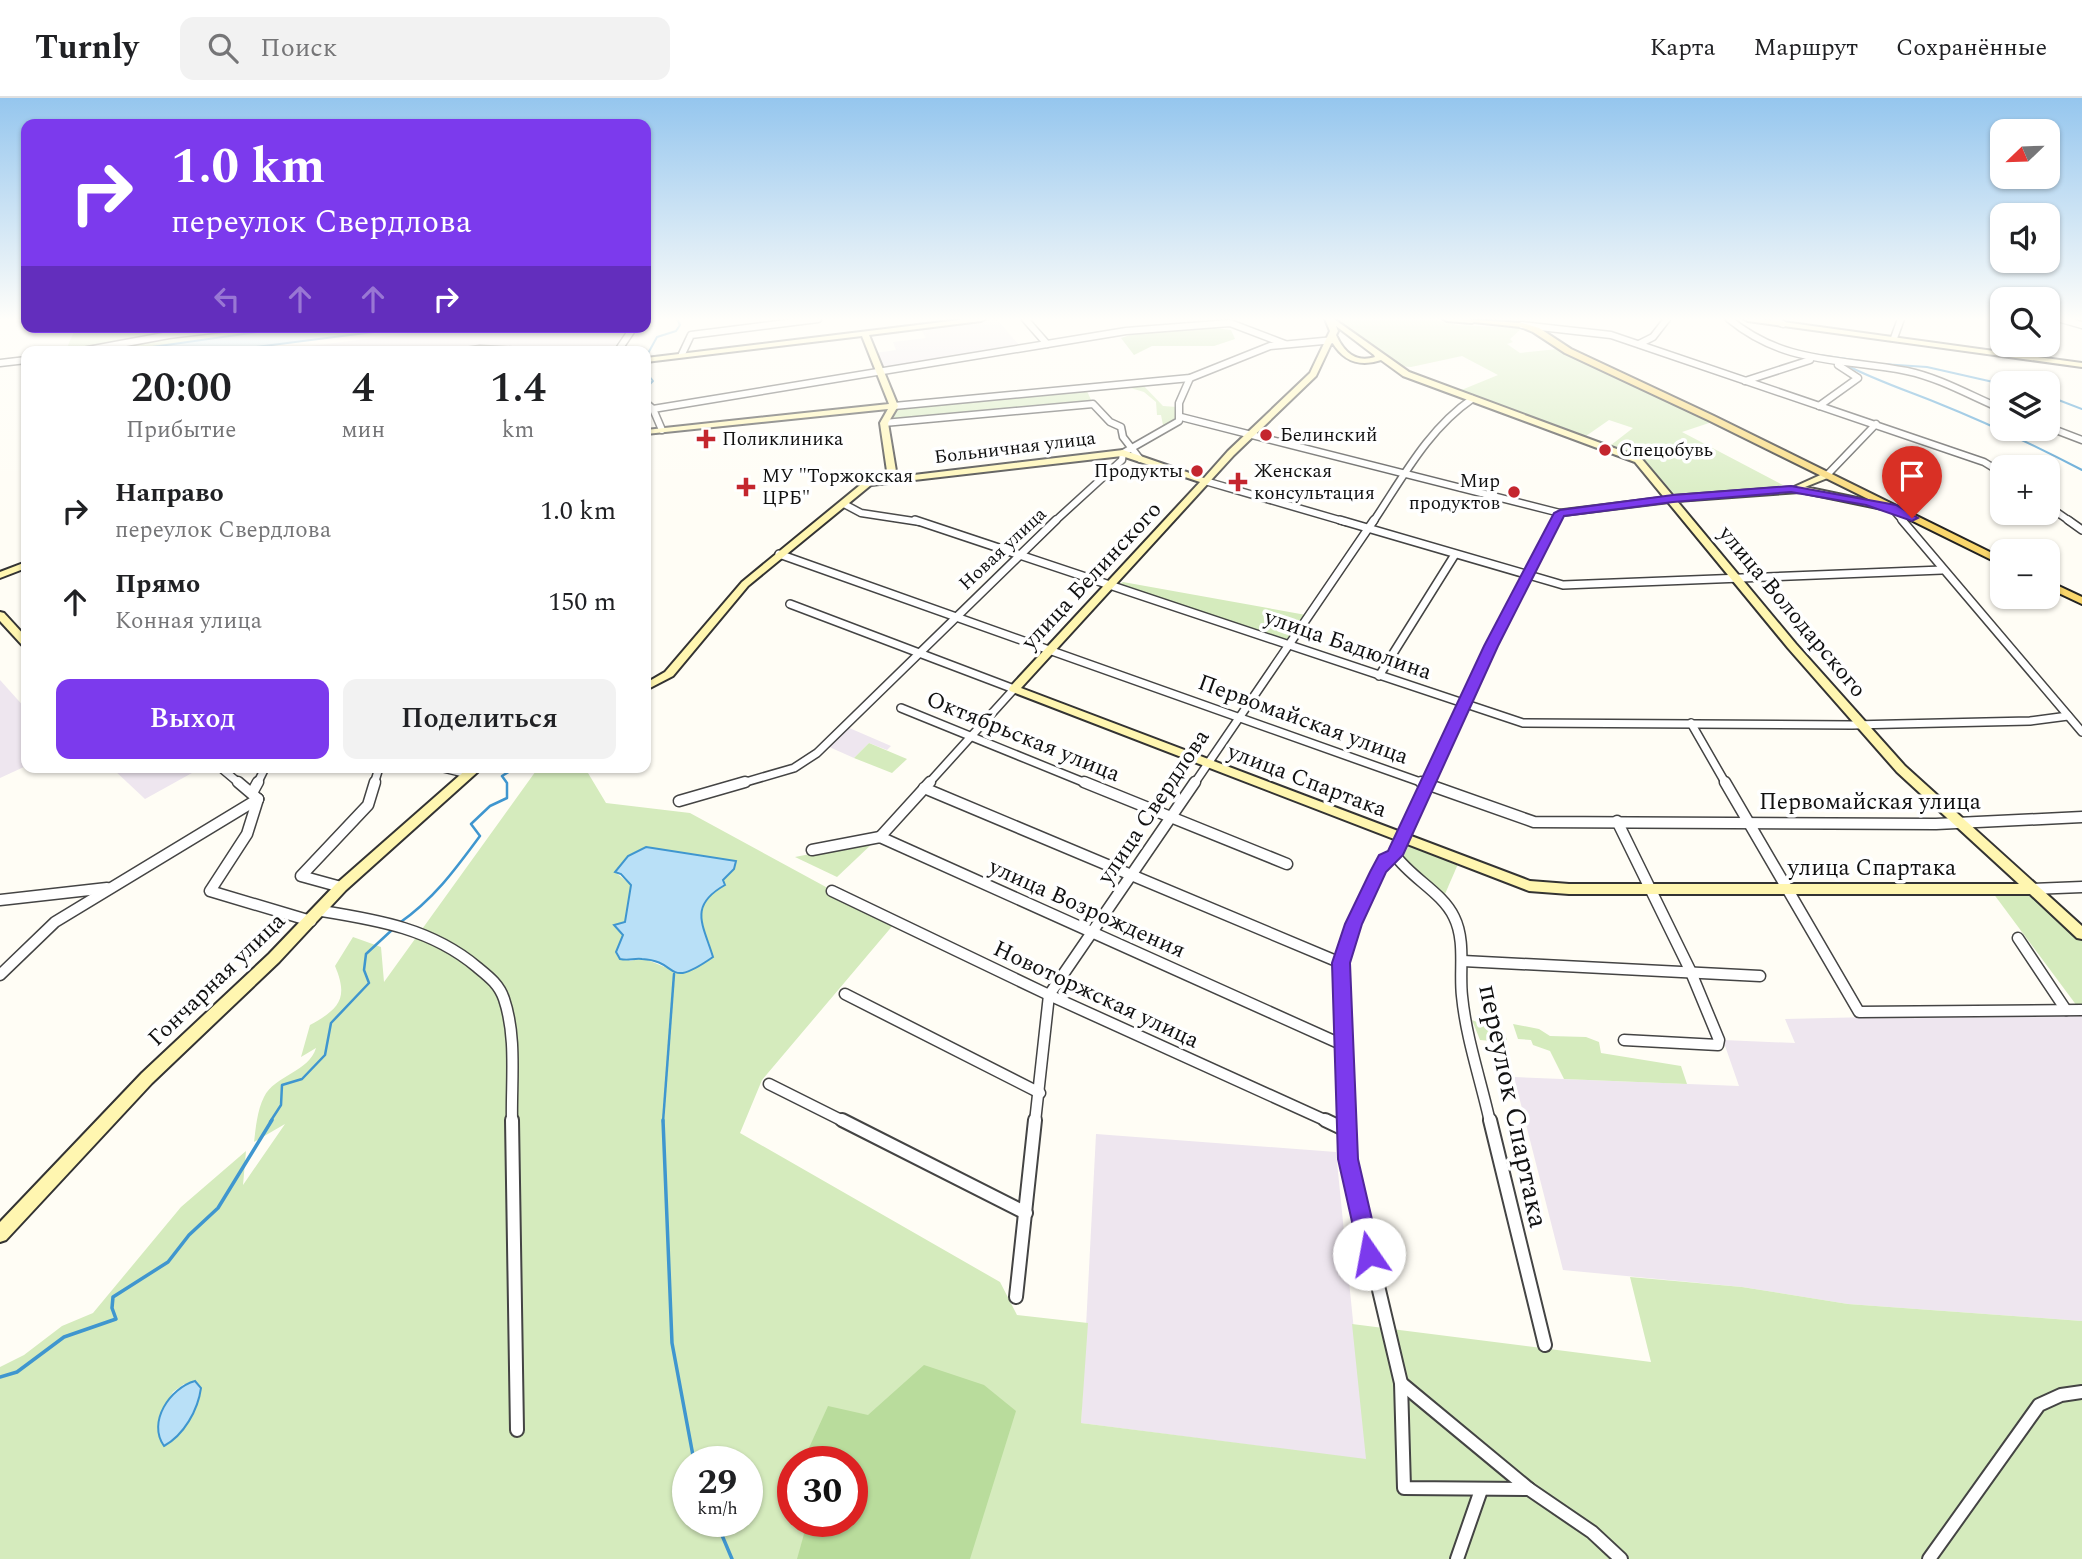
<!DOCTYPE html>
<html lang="ru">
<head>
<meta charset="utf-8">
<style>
  :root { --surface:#fff; --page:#f2f2f2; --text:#202124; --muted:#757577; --line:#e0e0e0; --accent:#7c3aed }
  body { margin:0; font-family:Spectral,serif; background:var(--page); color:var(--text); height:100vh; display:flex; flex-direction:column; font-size:26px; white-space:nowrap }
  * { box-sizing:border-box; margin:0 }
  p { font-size:23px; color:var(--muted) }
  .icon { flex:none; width:38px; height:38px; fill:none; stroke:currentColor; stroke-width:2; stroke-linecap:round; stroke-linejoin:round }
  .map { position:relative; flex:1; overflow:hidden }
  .drawer { position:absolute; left:21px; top:248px; width:630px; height:427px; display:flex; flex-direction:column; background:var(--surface); border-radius:14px; box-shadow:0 2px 5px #0004 }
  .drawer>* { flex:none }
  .guide { position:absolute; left:21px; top:21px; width:630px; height:214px; border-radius:14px; box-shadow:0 2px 5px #0004; background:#7c3aed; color:#fff; overflow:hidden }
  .needle { width:46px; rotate:247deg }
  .buttons { position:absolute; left:1990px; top:21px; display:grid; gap:14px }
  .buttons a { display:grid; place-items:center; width:70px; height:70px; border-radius:14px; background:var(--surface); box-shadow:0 2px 5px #0004; font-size:35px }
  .speed { position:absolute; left:672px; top:1348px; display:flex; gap:14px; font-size:35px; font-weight:700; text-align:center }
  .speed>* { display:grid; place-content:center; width:91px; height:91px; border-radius:50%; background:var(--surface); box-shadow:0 2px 5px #0004; line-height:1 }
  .speed small { font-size:18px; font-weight:400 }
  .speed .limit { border:10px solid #d22; background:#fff; color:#111 }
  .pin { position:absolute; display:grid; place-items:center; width:60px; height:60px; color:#fff; margin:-72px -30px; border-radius:50% 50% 50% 0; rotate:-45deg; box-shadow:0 0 7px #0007 }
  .pin .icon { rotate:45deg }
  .me { position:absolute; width:77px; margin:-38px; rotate:348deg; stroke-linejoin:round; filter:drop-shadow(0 0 5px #0008) }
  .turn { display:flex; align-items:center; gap:24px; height:147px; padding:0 35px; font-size:32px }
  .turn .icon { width:91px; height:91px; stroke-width:2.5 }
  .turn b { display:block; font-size:49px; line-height:60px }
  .lanes { display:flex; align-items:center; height:66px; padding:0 35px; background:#0003; justify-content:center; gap:35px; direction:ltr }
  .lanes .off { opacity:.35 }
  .eta { display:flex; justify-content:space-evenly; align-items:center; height:119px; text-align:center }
  .eta b { font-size:42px; font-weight:600; line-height:49px }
  .primary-button { display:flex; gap:14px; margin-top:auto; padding:14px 35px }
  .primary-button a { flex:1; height:80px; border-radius:14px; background:var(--accent); color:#fff; font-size:28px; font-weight:600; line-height:80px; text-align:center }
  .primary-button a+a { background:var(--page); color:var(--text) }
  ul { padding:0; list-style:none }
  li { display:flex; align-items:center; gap:21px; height:91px; padding:0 35px }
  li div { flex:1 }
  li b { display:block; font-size:26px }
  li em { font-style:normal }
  header { display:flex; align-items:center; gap:42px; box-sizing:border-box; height:98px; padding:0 35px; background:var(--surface); border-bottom:2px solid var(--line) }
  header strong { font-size:33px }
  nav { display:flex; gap:38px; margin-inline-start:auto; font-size:24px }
  .search { width:490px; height:63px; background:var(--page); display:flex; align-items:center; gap:18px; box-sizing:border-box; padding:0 24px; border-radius:14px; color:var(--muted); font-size:26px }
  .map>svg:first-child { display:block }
  .industrial { fill:#eee6ef }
  .green { fill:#d5ebbd; fill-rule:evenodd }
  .forest { fill:#b9dc9c }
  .water { fill:#b9e0f7; stroke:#3f96cf; stroke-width:2 }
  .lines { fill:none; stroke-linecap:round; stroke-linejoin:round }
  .stream-far2 { stroke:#3f96cf; stroke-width:2 }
  .stream-far1 { stroke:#3f96cf; stroke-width:2.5 }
  .stream { stroke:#3f96cf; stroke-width:3.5 }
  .street-far3-casing { stroke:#444; stroke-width:9 }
  .street-far2-casing { stroke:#444; stroke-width:10 }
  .street-far1-casing { stroke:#444; stroke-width:13 }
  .street-casing { stroke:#444; stroke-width:16 }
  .secondary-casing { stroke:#333; stroke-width:4 }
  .primary-casing { stroke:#222; stroke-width:4 }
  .street-far3 { stroke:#fff; stroke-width:6 }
  .street-far2 { stroke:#fff; stroke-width:7 }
  .street-far1 { stroke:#fff; stroke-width:10 }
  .street { stroke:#fff; stroke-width:12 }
  .secondary { fill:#fff6b0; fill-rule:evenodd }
  .primary { fill:#f9d66b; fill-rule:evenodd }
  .route { fill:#7c3aed; stroke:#51269a; stroke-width:2 }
  .poi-dot { fill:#c4262e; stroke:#fff; stroke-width:2.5 }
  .labels { text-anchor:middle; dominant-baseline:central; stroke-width:7; stroke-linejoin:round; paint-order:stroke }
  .far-poi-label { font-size:19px; fill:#111; stroke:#fff; text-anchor:start }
  .far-street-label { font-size:19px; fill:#111; stroke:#fff }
  .street-label { font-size:23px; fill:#111; stroke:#fff }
  .near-street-label { font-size:28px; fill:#111; stroke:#fff }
</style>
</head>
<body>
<header>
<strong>Turnly</strong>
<div class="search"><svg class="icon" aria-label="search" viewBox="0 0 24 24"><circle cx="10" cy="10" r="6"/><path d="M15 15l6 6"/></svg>Поиск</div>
<nav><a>Карта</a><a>Маршрут</a><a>Сохранённые</a></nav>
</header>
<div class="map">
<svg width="2082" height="1461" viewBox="0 0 2082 1461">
  <rect width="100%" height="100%" fill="#fffdf5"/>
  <g class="industrial">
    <polygon points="996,221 1021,249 881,273 875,255 896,252 893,244 926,240 921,231"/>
    <polygon points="458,229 628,229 611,254 479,249 399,254 265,254"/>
    <polygon points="0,582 26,611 26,668 0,680"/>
    <polygon points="847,629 891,648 887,652 869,645 854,660 827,648"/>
    <polygon points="112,670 201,670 145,701"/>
    <polygon points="2082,914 2082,1223 1848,1206 1742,1189 1563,1172 1514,979 1739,988 1723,942 1795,945 1785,921"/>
    <polygon points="1096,1036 1336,1054 1367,1362 1081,1325"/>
  </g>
  <g class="green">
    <polygon points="1335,221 1432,221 1457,227 1522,230 1510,241 1513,244 1507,246 1520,255 1557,251 1712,324 1682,334 1783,387 1765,392 1677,399 1640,357 1611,347 1633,330 1609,322 1586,338 1459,293 1498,277 1462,258 1411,269 1399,268"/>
    <polygon points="76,229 159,229 163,236 293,229 117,254 56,254 66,252"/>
    <polygon points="1141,285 1163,308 1177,309 1176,323 1160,333 1156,332 1163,327 1161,317 1157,317 1156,304 1144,294 1124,288"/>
    <polygon points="1086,291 1092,304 887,324 892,311"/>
    <polygon points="1123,484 1306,517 1287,544 1117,488"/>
    <polygon points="869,645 907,661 892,675 854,660"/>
    <path d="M538 670H585L606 705 690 715 894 826 762 982 740 1035 1000 1184 1017 1217 1088 1225 1081 1325 1366 1361 1352 1226 1651 1264 1630 1179 1742 1189 1848 1206 2082 1223V1461H0V1269L24 1257 62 1228 93 1215 181 1109 246 1053 243 1087 285 1026 254 1044C256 1029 257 1013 264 999 275 977 309 974 316 950L301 959 310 927C339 911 349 901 335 868L353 839 381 849 384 884ZM646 749 734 771 723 782 725 787C696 804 697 819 710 847L667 870 643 860 630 863 616 854 623 837 631 787 615 774 628 758ZM184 1286 201 1290 199 1301 182 1333 165 1307 173 1294ZM688 1363H747V1423H688ZM793 1363H852V1423H793Z"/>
    <polygon points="875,743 837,779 795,759"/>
    <path d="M1408 746 1458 766 1445 796C1425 786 1405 775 1402 751Z"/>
    <polygon points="1993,795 2027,797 2045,808 2082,841 2082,908 2077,908"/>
    <polygon points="1472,922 1505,936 1507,942 1503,944 1480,942"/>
    <polygon points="1513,926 1539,931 1550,938 1586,939 1599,944 1601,955 1681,968 1687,986 1564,981 1550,953 1533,947 1531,942 1518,941"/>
  </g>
  <g class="forest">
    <polygon points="1206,229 1231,232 1235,241 1214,248 1152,248 1134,257 1121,240 1136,235"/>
    <polygon points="924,1267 984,1287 1016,1313 970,1461 797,1461 804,1436 797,1423 852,1423 852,1363 803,1363 828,1308 868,1317"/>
  </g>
  <g class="water">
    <polygon points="293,229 413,229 217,254 117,254"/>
    <path d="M646 749 736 763 734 771 723 782 725 787C688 808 703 826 713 859 664 893 681 863 642 861 634 860 629 863 620 861L616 854 623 837 614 827 625 824 631 787 621 776 615 774 628 758Z"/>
    <path d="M195 1283 201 1290C198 1312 184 1337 164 1348 147 1324 170 1290 195 1283Z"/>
  </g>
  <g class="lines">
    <g class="stream-far2">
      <polyline points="1812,256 1861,263"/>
      <polyline points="646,259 657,239 676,233 680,227 677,221"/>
      <polyline points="1882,266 1927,269 2002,286"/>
      <path d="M1846 267C1875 282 1905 292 1935 304 1985 324 2034 347 2082 372"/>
      <polyline points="646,272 650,272 649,278 653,283 646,290"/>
      <polyline points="2048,298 2082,311"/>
    </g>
    <g class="stream-far1">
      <polyline points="2028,795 2057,821"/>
      <path d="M398 826C433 802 455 772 480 738L471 726 490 708 507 700V685L502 678 515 670"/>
      <polyline points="270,1024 281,1007 282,987 302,981 325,957 331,925 369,885 364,872 366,856 393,831"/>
      <polyline points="663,1024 674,876"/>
    </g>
    <g class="stream">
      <polyline points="663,1022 672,1245 694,1363"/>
      <polyline points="0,1279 17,1274 64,1239 116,1221 112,1210 113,1199 168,1164 189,1137 218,1110 272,1022"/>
      <polyline points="716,1423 732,1461"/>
    </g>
    <defs>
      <g id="street-far3">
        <polyline points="1025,221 1047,246"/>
        <path d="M1729 221C1785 267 1840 260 1907 273 1940 280 1971 298 2002 311"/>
        <polyline points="1773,221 1783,226"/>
        <polyline points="2061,221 2082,227"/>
        <polyline points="1522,227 1611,237 1984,364 2002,375"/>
        <polyline points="1894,240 1901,221"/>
        <polyline points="1639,246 1653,239 1667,221"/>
        <polyline points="77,254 169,237 236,229"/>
        <polyline points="458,254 480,251 543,254"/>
        <polyline points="617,254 634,229"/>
        <polyline points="682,256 691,237 818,221"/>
        <polyline points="0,265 26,262"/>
        <polyline points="1745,283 1810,262"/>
        <polyline points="646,305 653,311 662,332"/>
        <polyline points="894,308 1190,280 1270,248 1334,242"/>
        <polyline points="1819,308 1858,280 1838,267"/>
        <polyline points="653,311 1126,233 1230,225 1285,246"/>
        <polyline points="1181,319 1560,415 1673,401"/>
        <polyline points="884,325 1093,306 1110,324 1121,329 1123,339 1140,361"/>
        <polyline points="2048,329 2082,342"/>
        <polyline points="1827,377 1876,326"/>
        <polyline points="1205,383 1346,424"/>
        <polyline points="844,406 861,415 920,424"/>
        <polyline points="2048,408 2071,424"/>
        <polyline points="1892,410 1904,424"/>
        <polyline points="1054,424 1122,362 1123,355 1179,323 1179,305 1190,280"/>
        <path d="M1373 424C1402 381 1428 331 1472 301"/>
        <polyline points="1555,424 1560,415"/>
      </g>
      <g id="street-far2">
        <polyline points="915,422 1523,625 1852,627 2030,623 2068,618"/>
        <polyline points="1340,422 1563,487 1942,472"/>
        <polyline points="1902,422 2082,634"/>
        <polyline points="2068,422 2082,432"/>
        <polyline points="779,456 1426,686"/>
        <polyline points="790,506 1014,591 928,686"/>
        <polyline points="1379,578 1454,458"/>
        <polyline points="901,610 1088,686"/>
        <polyline points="1691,625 1726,686"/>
        <polyline points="221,670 240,686"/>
        <polyline points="443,670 468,676"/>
        <polyline points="257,686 265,670"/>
        <polyline points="374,686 379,670"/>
        <polyline points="739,686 794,670 817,655 1056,422"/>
        <polyline points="1194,686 1374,422"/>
        <polyline points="1428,686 1491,548 1556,422"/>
      </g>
      <g id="street-far1">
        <polyline points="238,684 258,701"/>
        <polyline points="1084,684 1287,766"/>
        <polyline points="1421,684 1534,724 1936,726 2082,719"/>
        <polyline points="1725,684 1859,914 2082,912"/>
        <polyline points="924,690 1341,865"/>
        <polyline points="252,695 258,684"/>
        <polyline points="258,701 247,736 210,793 311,823"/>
        <polyline points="679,703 745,684"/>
        <polyline points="1617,723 1690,872 1719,942 1718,947 1624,942"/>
        <polyline points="880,739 930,684"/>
        <polyline points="812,752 880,739 1343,947"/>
        <path d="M1395 757C1411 780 1442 794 1454 819 1466 843 1459 873 1462 898 1466 940 1481 983 1490 1024"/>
        <polyline points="341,789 301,778 368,707 375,684"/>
        <polyline points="2031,791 2082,789"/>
        <polyline points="832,793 1049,897 1329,1024"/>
        <polyline points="0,802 107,790"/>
        <path d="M322 813C378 822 432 831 477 869 488 878 499 886 504 901 517 939 511 984 512 1024"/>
        <polyline points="2018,840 2066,912"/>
        <polyline points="1463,863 1760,878"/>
        <polyline points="0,877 55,824 258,701"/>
        <polyline points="845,896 1040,995"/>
        <polyline points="769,986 845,1024"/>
        <polyline points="1035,1024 1049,897 1195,684"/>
        <polyline points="1347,1024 1341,865 1354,826 1378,774 1385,762 1395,757 1429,684"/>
      </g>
      <g id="street">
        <polyline points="512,1022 517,1332"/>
        <polyline points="842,1022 1026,1115"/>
        <polyline points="1325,1022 1346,1032"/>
        <polyline points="1347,1022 1348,1061 1401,1285 1404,1390 1529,1391 1592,1434 1621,1461"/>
        <polyline points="1490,1022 1545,1247"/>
        <polyline points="1016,1199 1035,1022"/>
        <polyline points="1401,1285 1529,1391"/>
        <polyline points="1457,1461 1481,1392"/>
        <polyline points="1929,1461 2039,1307 2061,1297 2082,1294"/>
      </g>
      <g id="secondary">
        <path d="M967 221H985L981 223 869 237 898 308 888 325 897 379 1123 352 1204 380 1228 353 1310 275 1330 233 1325 221H1334L1409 274 1641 360 1673 398 1794 389 1827 374 1831 377 1830 379 1805 389 1895 408V412L1892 413 1800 394 1677 403 1796 546 1905 668 2082 828V841L2077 840 2030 796H1569L1529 793 1010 593 1009 591 1010 589 1200 384 1122 358 871 387 748 488 673 578 646 592V585L665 574 742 484 865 383 888 380 880 325 888 311 646 336V332L889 306 862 238 646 264V260ZM1336 228 1374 257 1375 259C1355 265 1344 254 1336 237L1338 233ZM1332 244C1344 264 1360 269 1381 262L1403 278 1635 364 1788 550 1897 674 2019 786H1569L1530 783 1021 590 1234 357 1316 278Z"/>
        <polygon points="1443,221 1469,221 1476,223 1472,225 1447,223"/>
        <polygon points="1744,221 1761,221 2082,265 2082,269 1748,223"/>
        <polygon points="26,464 26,470 0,480 0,474"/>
        <polygon points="0,514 4,515 26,539 26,548 22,547 0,523"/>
        <polygon points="468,670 482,670 346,792 279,864 152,985 6,1142 0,1144 0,1124 142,975 269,856 336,786"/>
      </g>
      <g id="primary">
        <polygon points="1460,221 1522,225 1539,230 1571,251 1714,318 2002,460 2002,467 1708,322 1565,255 1533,234 1521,229 1464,223"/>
        <polygon points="2048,483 2082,499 2082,506 2048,490"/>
      </g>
    </defs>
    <use href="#street-far3" class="street-far3-casing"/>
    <use href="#street-far2" class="street-far2-casing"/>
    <use href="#street-far1" class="street-far1-casing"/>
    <use href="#street" class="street-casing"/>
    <use href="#secondary" class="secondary-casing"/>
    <use href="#primary" class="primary-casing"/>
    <use href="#street-far3" class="street-far3"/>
    <use href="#street-far2" class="street-far2"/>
    <use href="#street-far1" class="street-far1"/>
    <use href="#street" class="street"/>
    <use href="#secondary" class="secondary"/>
    <use href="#primary" class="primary"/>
  </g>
  <linearGradient id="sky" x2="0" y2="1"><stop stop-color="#95c6ee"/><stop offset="0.52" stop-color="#fffefa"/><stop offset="1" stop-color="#fffefa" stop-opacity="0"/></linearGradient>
  <rect width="2082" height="425" fill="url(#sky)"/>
  <polygon class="route" points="1791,388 1896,407 1918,420 1912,423 1866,407 1791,394 1673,404 1564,418 1498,548 1403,757 1386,774 1362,826 1350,865 1358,1061 1380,1156 1377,1164 1369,1167 1361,1164 1338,1061 1332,865 1345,826 1370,774 1379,757 1388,753 1484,548 1554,415 1560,412 1673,397"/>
  <g class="poi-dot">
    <circle cx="1266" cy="337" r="7"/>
    <path d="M702.5 330.5h7v7h7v7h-7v7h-7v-7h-7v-7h7z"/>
    <circle cx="1605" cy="352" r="7"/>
    <circle cx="1197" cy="373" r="7"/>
    <path d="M1234.5 373.5h7v7h7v7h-7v7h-7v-7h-7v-7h7z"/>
    <path d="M742.5 378.5h7v7h7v7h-7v7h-7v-7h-7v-7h7z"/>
    <circle cx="1514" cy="394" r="7"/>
  </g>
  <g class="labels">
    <g class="far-poi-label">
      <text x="1280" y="337">Белинский</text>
      <text x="722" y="341">Поликлиника</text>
      <text x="1619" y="352">Спецобувь</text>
      <text x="1183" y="373" text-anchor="end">Продукты</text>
      <text x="1254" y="373">Женская<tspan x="1254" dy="22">консультация</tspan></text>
      <text x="762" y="378">МУ "Торжокская<tspan x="762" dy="22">ЦРБ"</tspan></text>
      <text x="1500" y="383" text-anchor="end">Мир<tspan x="1500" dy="22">продуктов</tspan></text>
    </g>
    <g class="far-street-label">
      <text transform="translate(1015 350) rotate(-7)">Больничная улица</text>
      <text transform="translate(1003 451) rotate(-43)">Новая улица</text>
    </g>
    <g class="street-label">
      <text transform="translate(1092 478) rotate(-47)">улица Белинского</text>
      <text transform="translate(1792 514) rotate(50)">улица Володарского</text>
      <text transform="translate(1348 547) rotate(19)">улица Бадюлина</text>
      <text transform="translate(1303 622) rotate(20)">Первомайская улица</text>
      <text transform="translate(1023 639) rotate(22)">Октябрьская улица</text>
      <text transform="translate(1307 683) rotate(21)">улица Спартака</text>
      <text x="1870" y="704">Первомайская улица</text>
      <text transform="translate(1154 709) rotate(-56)">улица Свердлова</text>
      <text x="1872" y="770">улица Спартака</text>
      <text transform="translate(1087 811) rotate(24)">улица Возрождения</text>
      <text transform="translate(217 882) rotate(-44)">Гончарная улица</text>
      <text transform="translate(1096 897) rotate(25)">Новоторжская улица</text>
    </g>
    <g class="near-street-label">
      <text transform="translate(1513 1008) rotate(78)">переулок Спартака</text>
    </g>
  </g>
</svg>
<div class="buttons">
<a><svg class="needle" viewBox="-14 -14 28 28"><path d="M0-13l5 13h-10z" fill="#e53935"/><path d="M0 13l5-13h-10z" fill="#757577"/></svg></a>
<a><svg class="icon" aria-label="sound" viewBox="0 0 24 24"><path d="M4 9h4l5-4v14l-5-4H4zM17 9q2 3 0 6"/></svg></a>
<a><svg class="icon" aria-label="search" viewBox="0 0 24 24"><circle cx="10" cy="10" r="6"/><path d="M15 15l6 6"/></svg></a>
<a><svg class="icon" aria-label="layers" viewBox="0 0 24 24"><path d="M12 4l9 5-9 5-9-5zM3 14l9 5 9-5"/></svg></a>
<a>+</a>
<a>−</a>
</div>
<div class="speed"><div>29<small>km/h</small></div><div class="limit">30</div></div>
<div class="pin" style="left:1912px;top:420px;background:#d93025"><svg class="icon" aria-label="arrive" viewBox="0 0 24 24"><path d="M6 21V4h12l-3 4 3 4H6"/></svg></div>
<svg class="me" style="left:1369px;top:1156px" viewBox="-20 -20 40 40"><circle r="19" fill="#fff"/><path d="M0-13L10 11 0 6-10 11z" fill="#7c3aed"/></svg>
<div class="guide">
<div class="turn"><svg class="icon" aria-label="right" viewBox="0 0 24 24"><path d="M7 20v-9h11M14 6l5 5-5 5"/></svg><div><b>1.0 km</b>переулок Свердлова</div></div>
<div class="lanes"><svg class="icon off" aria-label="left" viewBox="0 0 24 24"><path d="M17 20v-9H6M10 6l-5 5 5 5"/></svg><svg class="icon off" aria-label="ahead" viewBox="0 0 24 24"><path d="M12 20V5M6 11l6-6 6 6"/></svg><svg class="icon off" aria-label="ahead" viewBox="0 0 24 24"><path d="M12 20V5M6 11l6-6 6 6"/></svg><svg class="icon" aria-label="right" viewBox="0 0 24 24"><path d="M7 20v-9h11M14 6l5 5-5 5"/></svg></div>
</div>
<section class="drawer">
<div class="eta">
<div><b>20:00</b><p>Прибытие</p></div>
<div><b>4</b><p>мин</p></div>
<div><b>1.4</b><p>km</p></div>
</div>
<ul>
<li><svg class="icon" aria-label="right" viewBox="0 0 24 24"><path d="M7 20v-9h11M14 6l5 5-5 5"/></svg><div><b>Направо</b><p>переулок Свердлова</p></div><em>1.0 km</em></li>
<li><svg class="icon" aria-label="ahead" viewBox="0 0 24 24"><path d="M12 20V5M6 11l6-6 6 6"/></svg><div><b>Прямо</b><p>Конная улица</p></div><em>150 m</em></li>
</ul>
<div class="primary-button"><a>Выход</a><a>Поделиться</a></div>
</section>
</div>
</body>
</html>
